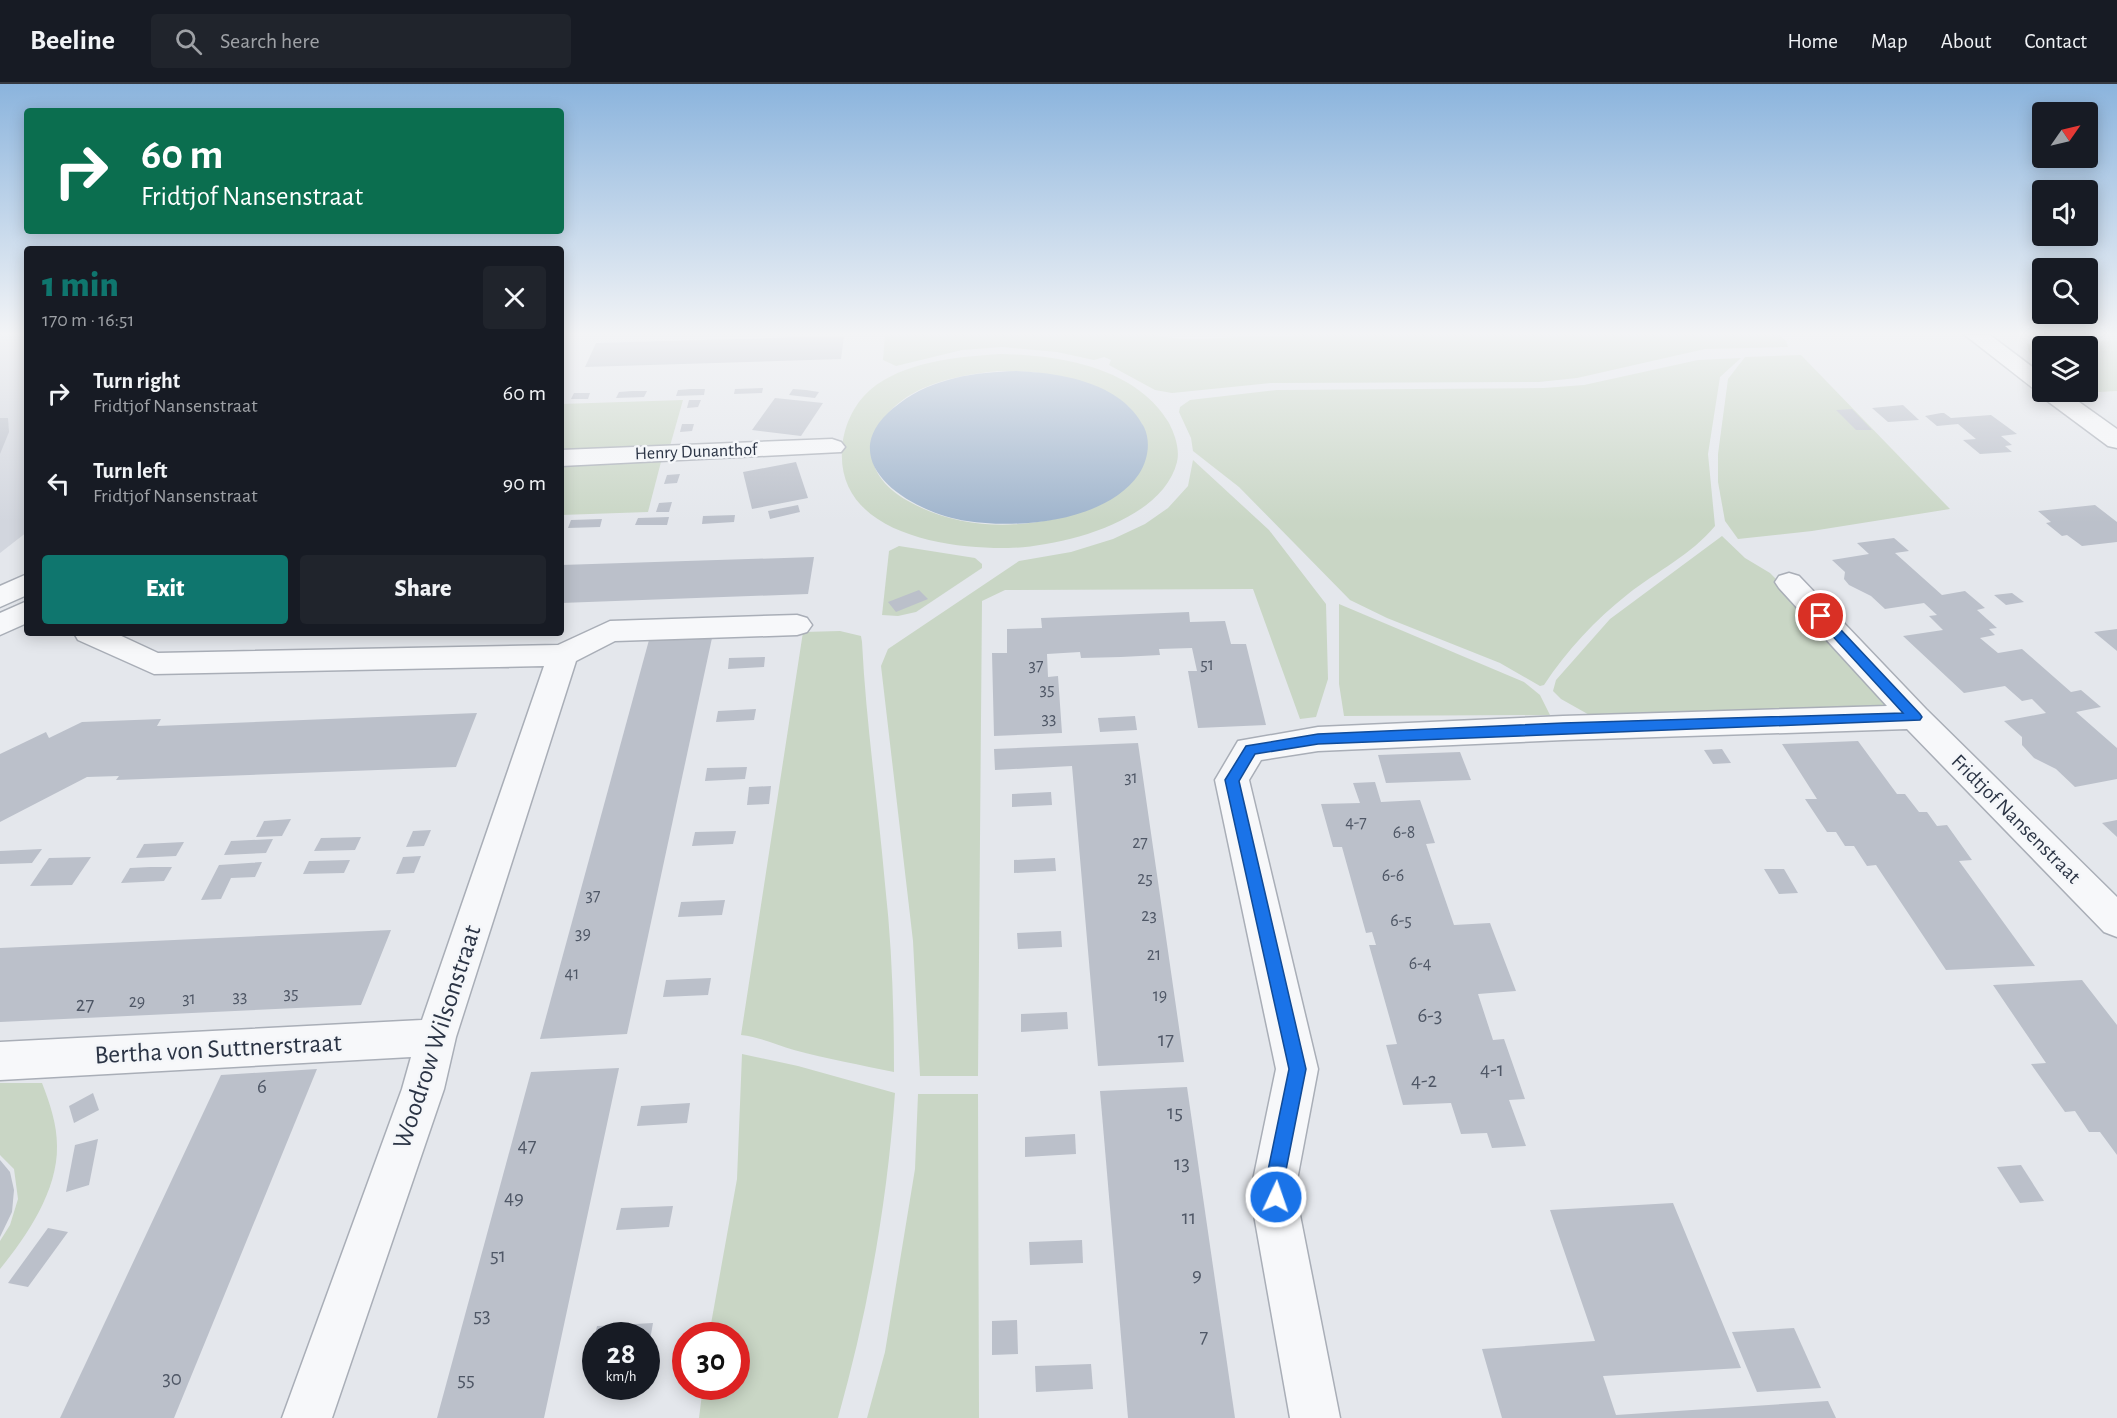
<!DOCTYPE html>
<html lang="en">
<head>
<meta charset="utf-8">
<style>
  :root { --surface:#171b24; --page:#20242c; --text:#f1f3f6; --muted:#9ea1a6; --line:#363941; --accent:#0f766e }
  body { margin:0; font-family:"Alegreya Sans",sans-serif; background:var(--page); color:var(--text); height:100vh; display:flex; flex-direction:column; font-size:22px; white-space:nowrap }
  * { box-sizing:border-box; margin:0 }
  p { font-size:20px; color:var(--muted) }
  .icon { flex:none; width:33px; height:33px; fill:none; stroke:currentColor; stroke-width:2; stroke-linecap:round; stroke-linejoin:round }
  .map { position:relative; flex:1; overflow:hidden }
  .side { position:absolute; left:24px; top:162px; width:540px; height:390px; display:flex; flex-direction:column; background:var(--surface); border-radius:6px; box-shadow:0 3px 15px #0003 }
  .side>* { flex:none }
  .guide { position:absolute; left:24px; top:24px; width:540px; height:126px; border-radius:6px; box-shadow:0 3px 15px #0003; background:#0b6e4f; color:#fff; overflow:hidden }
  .needle { width:39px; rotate:56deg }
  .controls { position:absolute; left:2032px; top:18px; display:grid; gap:12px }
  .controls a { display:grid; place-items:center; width:66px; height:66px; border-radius:6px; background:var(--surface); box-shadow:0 3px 15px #0003; font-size:30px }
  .speed { position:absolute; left:582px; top:1238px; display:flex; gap:12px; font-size:30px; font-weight:700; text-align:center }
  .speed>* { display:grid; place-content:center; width:78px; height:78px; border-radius:50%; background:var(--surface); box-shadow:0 3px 15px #0003; line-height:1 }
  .speed small { font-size:15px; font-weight:400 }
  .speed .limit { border:9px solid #d22; background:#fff; color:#111 }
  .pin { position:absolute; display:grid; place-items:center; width:51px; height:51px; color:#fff; margin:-26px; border:3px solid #fff; border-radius:50%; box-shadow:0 2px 6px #0007 }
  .me { position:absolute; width:66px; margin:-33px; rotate:3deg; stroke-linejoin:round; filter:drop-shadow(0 0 4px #0008) }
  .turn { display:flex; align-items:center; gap:21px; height:126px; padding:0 18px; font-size:27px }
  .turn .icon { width:78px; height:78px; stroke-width:2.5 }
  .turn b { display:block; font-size:42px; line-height:51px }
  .round { display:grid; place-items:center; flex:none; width:63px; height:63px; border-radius:6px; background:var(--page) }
  .summary { display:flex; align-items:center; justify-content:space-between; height:102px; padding:0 18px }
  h1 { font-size:36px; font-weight:800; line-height:45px; color:var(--accent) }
  .primary-button { display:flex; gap:12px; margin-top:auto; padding:12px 18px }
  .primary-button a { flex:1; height:69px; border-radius:6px; background:var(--accent); color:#fff; font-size:24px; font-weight:800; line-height:69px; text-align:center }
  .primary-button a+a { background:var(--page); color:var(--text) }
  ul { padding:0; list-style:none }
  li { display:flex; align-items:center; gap:18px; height:90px; padding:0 18px }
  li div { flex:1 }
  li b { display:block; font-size:22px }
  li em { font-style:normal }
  header { display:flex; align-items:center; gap:36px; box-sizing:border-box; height:84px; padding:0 30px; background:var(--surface); border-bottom:2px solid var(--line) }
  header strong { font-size:28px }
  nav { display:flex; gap:33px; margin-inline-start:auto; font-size:21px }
  .search { width:420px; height:54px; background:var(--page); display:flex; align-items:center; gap:15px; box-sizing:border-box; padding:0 21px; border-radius:6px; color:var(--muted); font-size:22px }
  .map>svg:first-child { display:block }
  .built { fill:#d2d6de }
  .green { fill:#c9d6c5; fill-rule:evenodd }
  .water { fill:#9fb4cc }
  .building { fill:#bbc0ca }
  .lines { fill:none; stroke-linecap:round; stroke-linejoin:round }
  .minor-casing { stroke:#a9aeb7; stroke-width:3 }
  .minor { fill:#f7f8fa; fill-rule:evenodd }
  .route { fill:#1a73e8; stroke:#114b97; stroke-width:1.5 }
  .labels { text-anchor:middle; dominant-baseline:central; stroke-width:5; stroke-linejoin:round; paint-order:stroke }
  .far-street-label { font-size:18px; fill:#2b3445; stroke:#f4f6f9 }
  .number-label { font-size:18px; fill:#4f5766 }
  .street-label { font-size:21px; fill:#2b3445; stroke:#f4f6f9 }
  .near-number-label { font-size:21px; fill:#4f5766 }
  .near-street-label { font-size:26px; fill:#2b3445; stroke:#f4f6f9 }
</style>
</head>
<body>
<header>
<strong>Beeline</strong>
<div class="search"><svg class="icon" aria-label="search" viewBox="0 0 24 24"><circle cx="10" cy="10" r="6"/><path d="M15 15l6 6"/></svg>Search here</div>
<nav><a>Home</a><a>Map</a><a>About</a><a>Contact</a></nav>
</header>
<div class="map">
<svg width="2117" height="1334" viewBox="0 0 2117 1334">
  <rect width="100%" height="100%" fill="#e4e7ec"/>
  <polygon class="built" points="0,251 27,251 27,448 0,469"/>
  <g class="green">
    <polygon points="885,251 1160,251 1161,253 1189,255 1308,251 1780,251 1786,257 1788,263 1705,265 1577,294 1539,298 1271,299 1172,309 1155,306 1109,281 1111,276 1104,273 1094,276 1057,268 1002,263 962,266 896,282 883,276"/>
    <polygon points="2117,256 2117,307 2081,309 2078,308 2088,308 2088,262 2043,262 2043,279 2029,268 2027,260"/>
    <path d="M1000 270C1059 271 1136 283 1169 339 1175 351 1180 365 1177 378 1162 438 1060 463 1008 464 945 465 837 449 842 366 843 344 853 321 870 306 904 277 958 273 1000 270ZM999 287 1033 288 1065 293 1128 322 1142 340 1094 423C1035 446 964 449 908 417 895 410 882 399 876 386 870 373 872 363 876 351 893 303 955 291 999 287Z"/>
    <polygon points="1801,271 1950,425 1812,447 1738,455 1725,437 1718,398 1718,370 1728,295 1745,273"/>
    <path d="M1741 274 1720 293 1708 370 1715 442C1691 471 1657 487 1628 510 1595 536 1567 566 1544 601L1540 602 1500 579 1387 534 1350 516 1239 403 1193 367 1191 354 1179 328 1180 323 1190 316 1277 306 1544 304 1584 301 1698 276Z"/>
    <polygon points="683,316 670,362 561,365 561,320"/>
    <polygon points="662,374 648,428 561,431 561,377"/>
    <polygon points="1193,376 1269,446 1326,520 1328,595 1316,633 1300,635 1253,505 1005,506 982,517 978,992 920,992 913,857 881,582 888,565 1019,477 1071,468 1113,455 1145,440 1168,424 1188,402"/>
    <polygon points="1722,452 1745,474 1770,489 1873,592 1896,624 1593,633 1561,615 1553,607 1556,596 1610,535"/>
    <polygon points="899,462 975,474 982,480 982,484 916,528 898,532 882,531 889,467"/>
    <polygon points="1339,520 1524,598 1540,611 1550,631 1344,632 1339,600"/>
    <path d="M840 547 861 552 862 558C866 639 878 719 885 800 892 863 894 925 894 988 861 981 827 975 794 966 776 961 760 953 741 951L803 548Z"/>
    <path d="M742 970 798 982 895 1009C887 1120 868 1227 838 1334H699L703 1302H736V1251H709L737 1095Z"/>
    <path d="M0 999H42C50 1020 57 1040 57 1062 58 1106 27 1152 0 1185V1157L10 1141 18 1115 14 1085 0 1071Z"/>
    <polygon points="918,1010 978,1010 979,1334 867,1334 885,1268 915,1085"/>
  </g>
  <path class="water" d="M1016 287C1061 289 1121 298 1144 343 1151 358 1148 376 1139 390 1106 438 1019 445 967 437 909 429 824 374 900 319 933 294 976 288 1016 287Z"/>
  <g class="building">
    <polygon points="844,252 841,275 585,283 596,259"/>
    <polygon points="763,304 762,309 734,310 735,305"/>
    <polygon points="691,305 705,305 704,311 676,312 678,306"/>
    <polygon points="793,305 806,306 819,308 815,314 789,311"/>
    <polygon points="632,307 647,307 644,313 616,314 619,308"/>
    <polygon points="574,309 590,309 588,315 571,315"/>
    <polygon points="775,314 823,319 801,352 752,346"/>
    <polygon points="689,316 701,316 698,323 687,324"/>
    <polygon points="1903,321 1919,336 1888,338 1872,324"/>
    <polygon points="1852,325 1872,346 1856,346 1836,326"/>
    <polygon points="1941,329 1944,329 1951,334 1991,331 2017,350 2001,352 2012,361 2005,362 2012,368 1980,370 1963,356 1976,355 1958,340 1937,342 1925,332"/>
    <polygon points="0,334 8,334 9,348 0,370"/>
    <polygon points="682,340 694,340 692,347 680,348"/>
    <polygon points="796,378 808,414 752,425 743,388"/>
    <polygon points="680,390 677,399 664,400 667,391"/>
    <polygon points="672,418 669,428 656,428 659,419"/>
    <polygon points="798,421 800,428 770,435 768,427"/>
    <polygon points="2095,421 2117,438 2117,458 2082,462 2067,451 2062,452 2046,439 2051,438 2038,427"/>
    <polygon points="735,431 734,438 702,440 703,432"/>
    <polygon points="669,433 667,441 635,441 638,434"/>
    <polygon points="602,435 600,443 568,444 571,436"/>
    <polygon points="1894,454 1909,467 1895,469 1942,511 1965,507 1985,524 1977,526 1997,544 1989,545 1995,551 1980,554 1998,569 2022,565 2071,608 2081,606 2101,623 2076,628 2117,664 2117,695 2075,703 2056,685 2034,674 2022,661 2022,653 2004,637 2046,629 2032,615 2022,617 2005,602 1964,609 1903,552 1943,546 1929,532 1937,531 1924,519 1885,525 1871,512 1849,501 1844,495 1845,488 1832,476 1869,470 1857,459"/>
    <polygon points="814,473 808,510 561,519 561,481"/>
    <polygon points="919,506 928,515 896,528 888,518"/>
    <polygon points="2012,509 2024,518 2006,521 1994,511"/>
    <polygon points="1189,528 1190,538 1225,537 1231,560 1246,560 1266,641 1198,644 1188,587 1197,587 1192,564 1159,565 1160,571 1121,573 1081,574 1080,568 1047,570 1048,593 1058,592 1062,649 994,652 992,569 1007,569 1007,545 1042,544 1041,534"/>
    <polygon points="2117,545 2117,567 2094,548"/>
    <polygon points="712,554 627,950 540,955 649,556"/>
    <polygon points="765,573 764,583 728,585 729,574"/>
    <polygon points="756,625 754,636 716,638 718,627"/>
    <polygon points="477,629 456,683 116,696 119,692 87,693 0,738 0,670 46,648 49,654 82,638 161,635 157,642"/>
    <polygon points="1135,632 1137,646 1100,648 1098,634"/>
    <polygon points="1858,657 1897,710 1905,710 1919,728 1927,728 1937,742 1947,741 1972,776 1959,777 2035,882 1946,886 1876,781 1867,782 1854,762 1845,762 1836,748 1827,748 1805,715 1817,715 1782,660"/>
    <polygon points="1138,659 1184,978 1098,982 1072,682 995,686 994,665"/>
    <polygon points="1722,665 1731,679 1713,680 1704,666"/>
    <polygon points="1460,668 1471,696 1386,699 1378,671"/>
    <polygon points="747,683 745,695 705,697 707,684"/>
    <polygon points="1375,698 1381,718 1420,716 1435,759 1426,760 1454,841 1490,839 1516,907 1478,910 1493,956 1504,955 1525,1015 1509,1016 1526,1062 1492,1064 1487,1049 1461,1050 1451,1019 1403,1021 1386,961 1397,960 1369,861 1376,861 1372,848 1366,849 1342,763 1333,763 1321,720 1360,719 1353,699"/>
    <polygon points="771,702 769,720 747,721 749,703"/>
    <polygon points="1051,708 1052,721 1012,723 1012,710"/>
    <polygon points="291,735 282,752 256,753 264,737"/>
    <polygon points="2117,736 2117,753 2102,739"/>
    <polygon points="431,746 424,762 406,763 413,747"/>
    <polygon points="736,747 733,760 692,762 695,748"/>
    <polygon points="361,753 355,766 314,767 321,754"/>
    <polygon points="273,755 266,769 224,771 231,757"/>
    <polygon points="184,758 176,772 136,774 144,760"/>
    <polygon points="42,765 32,779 0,780 0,767"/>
    <polygon points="421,772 414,789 396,790 403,773"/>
    <polygon points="91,773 72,801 30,802 49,774"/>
    <polygon points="1055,774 1056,787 1014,789 1014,776"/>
    <polygon points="350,776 344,789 303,790 309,777"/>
    <polygon points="262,778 255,793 231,794 221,815 201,816 219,781"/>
    <polygon points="150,783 172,783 164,797 121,799 130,784"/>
    <polygon points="1764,785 1784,785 1798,809 1779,810"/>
    <polygon points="725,816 722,831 678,833 681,818"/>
    <polygon points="391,846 361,921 0,938 0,864"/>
    <polygon points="1061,847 1062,863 1018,865 1017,849"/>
    <polygon points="711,894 708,911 663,913 666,896"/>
    <polygon points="2082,896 2117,941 2117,1071 2100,1048 2089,1048 2075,1027 2065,1028 2031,980 2046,979 1993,901"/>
    <polygon points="1067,928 1068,945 1021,948 1021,930"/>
    <polygon points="619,984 544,1334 437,1334 531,988"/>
    <polygon points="317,985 174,1334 60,1334 221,991"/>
    <polygon points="1187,1003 1235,1334 1128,1334 1100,1007"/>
    <polygon points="93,1009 99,1026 74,1039 69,1022"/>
    <polygon points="690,1019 687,1039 637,1042 641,1022"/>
    <polygon points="1075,1050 1076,1070 1025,1073 1025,1053"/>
    <polygon points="98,1055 89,1101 66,1108 75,1061"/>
    <polygon points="0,1076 10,1088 14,1106 12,1128 0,1153"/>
    <polygon points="2021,1081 2044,1117 2020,1119 1997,1083"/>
    <polygon points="1673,1119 1741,1284 1603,1292 1616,1331 1828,1317 1836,1334 1502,1334 1482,1265 1595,1257 1550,1126"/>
    <polygon points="673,1122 669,1143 616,1146 621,1124"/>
    <polygon points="48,1144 68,1148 28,1203 8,1199"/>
    <polygon points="1082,1156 1083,1179 1030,1181 1029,1158"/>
    <polygon points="1017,1236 1018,1270 992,1271 992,1237"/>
    <polygon points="653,1239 648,1267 646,1251 595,1251 597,1242"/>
    <polygon points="1794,1244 1821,1304 1757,1308 1732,1248"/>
    <polygon points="1091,1280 1093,1305 1036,1308 1035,1282"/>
  </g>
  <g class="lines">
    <defs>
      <g id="minor">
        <polygon points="1965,251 1990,251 2043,291 2043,308 2065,308 2117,345 2117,364 2108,362 2042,313 2038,308"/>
        <polygon points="832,355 841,358 845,363 841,368 561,382 561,366"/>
        <polygon points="1789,489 1799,492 1926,625 2117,813 2117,853 2104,848 1907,645 1563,656 1318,667 1261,676 1249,696 1318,985 1297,1096 1300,1131 1340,1334 1290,1334 1254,1131 1253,1096 1276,985 1215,696 1238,657 1318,643 1563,632 1887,622 1779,504 1775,498 1779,492"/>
        <polygon points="27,490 27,511 0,523 0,502"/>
        <polygon points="27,517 27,539 0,551 0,529"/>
        <polygon points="797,531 807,534 812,541 807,548 797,551 615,557 576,577 456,953 444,1005 332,1334 282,1334 402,1005 411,973 0,996 0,958 422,936 544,582 154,590 78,556 74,549 115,549 158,569 558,561 610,537"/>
      </g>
    </defs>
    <use href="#minor" class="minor-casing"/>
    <use href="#minor" class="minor"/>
  </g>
  <linearGradient id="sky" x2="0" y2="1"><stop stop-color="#8bb4dd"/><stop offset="0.57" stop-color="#f3f4f6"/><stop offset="1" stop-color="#f3f4f6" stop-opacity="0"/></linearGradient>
  <rect width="2117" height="438" fill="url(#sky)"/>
  <polygon class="route" points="1821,528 1825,529 1920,630 1922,633 1920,636 1318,660 1255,670 1239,697 1306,985 1284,1096 1285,1113 1283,1120 1276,1123 1270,1120 1266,1096 1289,985 1225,696 1246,662 1318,650 1563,639 1903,629 1816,534 1814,532"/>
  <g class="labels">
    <g class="far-street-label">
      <text transform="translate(696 368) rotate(-2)">Henry Dunanthof</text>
    </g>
    <g class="number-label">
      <text x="1207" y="581">51</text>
      <text x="1036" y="582">37</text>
      <text x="1047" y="606">35</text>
      <text x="1049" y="635">33</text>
      <text x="1131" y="694">31</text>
      <text x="1356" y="739">4-7</text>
      <text x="1404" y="749">6-8</text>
      <text x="1140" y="759">27</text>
      <text x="1393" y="792">6-6</text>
      <text x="1145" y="795">25</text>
      <text x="593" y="812">37</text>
      <text x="1149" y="832">23</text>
      <text x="1401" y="837">6-5</text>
      <text x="583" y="850">39</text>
      <text x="1154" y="871">21</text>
      <text x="1420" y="880">6-4</text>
      <text x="572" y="890">41</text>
      <text x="291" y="910">35</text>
      <text x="1160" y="912">19</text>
      <text x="240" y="913">33</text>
      <text x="189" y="915">31</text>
      <text x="137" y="918">29</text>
    </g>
    <g class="street-label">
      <text transform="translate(2016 735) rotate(45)">Fridtjof Nansenstraat</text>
    </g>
    <g class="near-number-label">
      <text x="85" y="920">27</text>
      <text x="1430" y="931">6-3</text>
      <text x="1166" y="955">17</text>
      <text x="1492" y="985">4-1</text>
      <text x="1424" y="996">4-2</text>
      <text x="262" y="1002">6</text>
      <text x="1175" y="1028">15</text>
      <text x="527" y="1061">47</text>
      <text x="1182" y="1079">13</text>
      <text x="514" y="1113">49</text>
      <text x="1189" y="1133">11</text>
      <text x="498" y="1171">51</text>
      <text x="1197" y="1190">9</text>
      <text x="482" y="1231">53</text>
      <text x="1204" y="1252">7</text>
      <text x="172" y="1294">30</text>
      <text x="466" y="1295">55</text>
    </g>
    <g class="near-street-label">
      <text transform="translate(437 953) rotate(-72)">Woodrow Wilsonstraat</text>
      <text transform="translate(218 965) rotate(-3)">Bertha von Suttnerstraat</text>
    </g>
  </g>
</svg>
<div class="controls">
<a><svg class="needle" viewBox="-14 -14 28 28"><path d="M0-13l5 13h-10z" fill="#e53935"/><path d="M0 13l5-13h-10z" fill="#9ea1a6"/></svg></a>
<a><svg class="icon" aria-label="sound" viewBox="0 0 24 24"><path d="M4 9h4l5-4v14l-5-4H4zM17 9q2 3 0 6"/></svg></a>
<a><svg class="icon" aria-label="search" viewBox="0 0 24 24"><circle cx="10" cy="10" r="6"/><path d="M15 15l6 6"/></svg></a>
<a><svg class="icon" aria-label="layers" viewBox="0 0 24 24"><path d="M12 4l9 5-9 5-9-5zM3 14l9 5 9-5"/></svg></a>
</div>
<div class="speed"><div>28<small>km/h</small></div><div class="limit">30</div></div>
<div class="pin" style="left:1821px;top:532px;background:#d93025"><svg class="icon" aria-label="arrive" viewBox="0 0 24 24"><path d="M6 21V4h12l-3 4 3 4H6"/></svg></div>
<svg class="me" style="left:1276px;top:1113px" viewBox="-20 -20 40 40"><circle r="17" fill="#1a73e8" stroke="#fff" stroke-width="3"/><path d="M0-11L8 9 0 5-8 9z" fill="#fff"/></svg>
<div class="guide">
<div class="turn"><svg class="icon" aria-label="right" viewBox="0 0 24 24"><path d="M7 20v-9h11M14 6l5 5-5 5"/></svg><div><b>60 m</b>Fridtjof Nansenstraat</div></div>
</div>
<section class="side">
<div class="summary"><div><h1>1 min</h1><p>170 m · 16:51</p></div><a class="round"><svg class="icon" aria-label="close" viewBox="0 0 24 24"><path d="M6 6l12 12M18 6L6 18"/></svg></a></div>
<ul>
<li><svg class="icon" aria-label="right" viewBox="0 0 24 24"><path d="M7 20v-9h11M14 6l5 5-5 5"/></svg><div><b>Turn right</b><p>Fridtjof Nansenstraat</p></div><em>60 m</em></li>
<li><svg class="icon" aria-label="left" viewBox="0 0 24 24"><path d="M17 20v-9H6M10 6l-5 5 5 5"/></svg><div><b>Turn left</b><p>Fridtjof Nansenstraat</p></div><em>90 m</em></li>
</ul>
<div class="primary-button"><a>Exit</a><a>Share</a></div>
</section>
</div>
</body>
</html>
